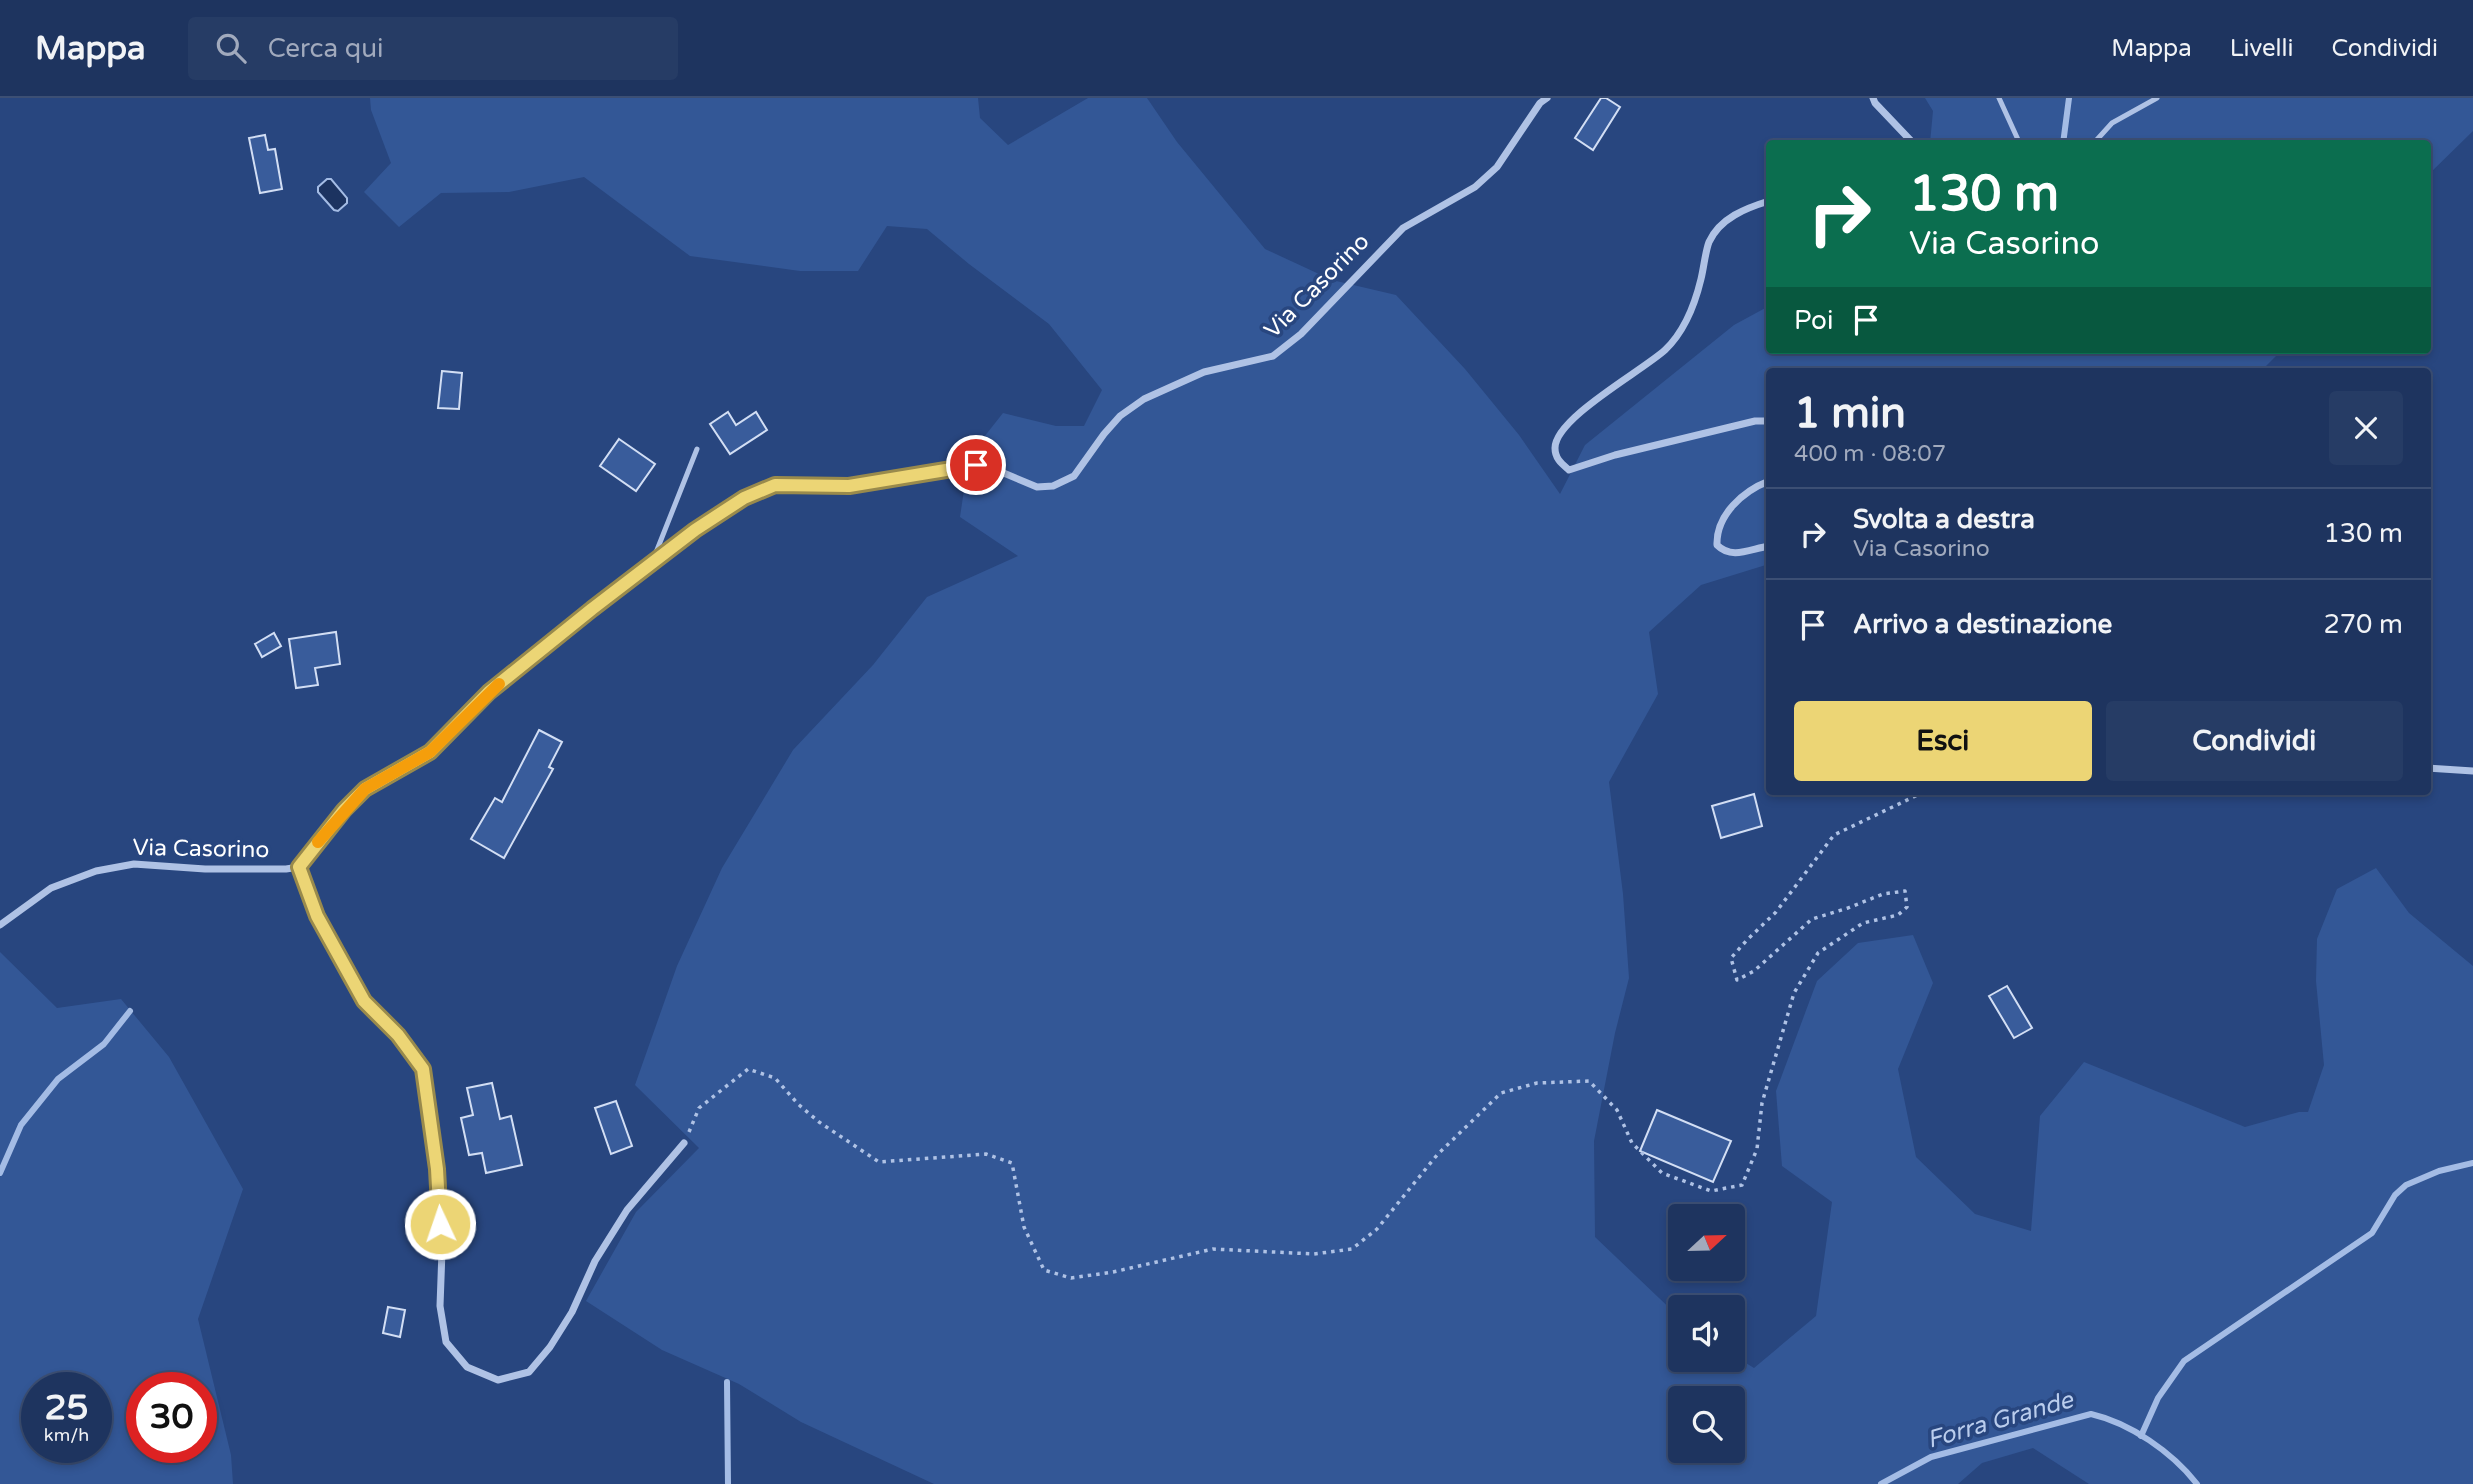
<!DOCTYPE html>
<html lang="it">
<head>
<meta charset="utf-8">
<style>
  :root { --surface:#1e345f; --page:#263c65; --text:#f1f3f6; --muted:#a1aabd; --line:#3c4f74; --accent:#ecd575 }
  body { margin:0; font-family:"Varela Round",sans-serif; background:var(--page); color:var(--text); height:100vh; display:flex; flex-direction:column; font-size:26px; white-space:nowrap }
  * { box-sizing:border-box; margin:0 }
  p { font-size:23px; color:var(--muted) }
  .icon { flex:none; width:38px; height:38px; fill:none; stroke:currentColor; stroke-width:2; stroke-linecap:round; stroke-linejoin:round }
  .map { position:relative; flex:1; overflow:hidden }
  .drawer { position:absolute; left:1766px; top:270px; width:665px; height:427px; display:flex; flex-direction:column; background:var(--surface); border-radius:7px; box-shadow:0 4px 10px #0003,0 0 0 2px var(--line) }
  .drawer>* { flex:none }
  .top-card { position:absolute; left:1766px; top:42px; width:665px; height:214px; border-radius:7px; box-shadow:0 4px 10px #0003,0 0 0 2px var(--line); background:#0b6e4f; color:#fff; overflow:hidden }
  .needle { width:46px; rotate:68deg }
  .tools { position:absolute; left:1668px; top:1106px; display:grid; gap:14px }
  .tools a { display:grid; place-items:center; width:77px; height:77px; border-radius:7px; background:var(--surface); box-shadow:0 4px 10px #0003,0 0 0 2px var(--line); font-size:35px }
  .speed { position:absolute; left:21px; top:1274px; display:flex; gap:14px; font-size:35px; font-weight:700; text-align:center }
  .speed>* { display:grid; place-content:center; width:91px; height:91px; border-radius:50%; background:var(--surface); box-shadow:0 4px 10px #0003,0 0 0 2px var(--line); line-height:1 }
  .speed small { font-size:18px; font-weight:400 }
  .speed .limit { border:10px solid #d22; background:#fff; color:#111 }
  .pin { position:absolute; display:grid; place-items:center; width:60px; height:60px; color:#fff; margin:-30px; border:4px solid #fff; border-radius:50%; box-shadow:0 2px 7px #0007 }
  .me { position:absolute; width:77px; margin:-38px; rotate:357deg; stroke-linejoin:round; filter:drop-shadow(0 0 5px #0008) }
  .turn { display:flex; align-items:center; gap:24px; height:147px; padding:0 28px; font-size:32px }
  .turn .icon { width:91px; height:91px; stroke-width:2.5 }
  .turn b { display:block; font-size:49px; line-height:60px }
  .then { display:flex; align-items:center; height:66px; padding:0 28px; background:#0003; gap:14px; font-size:26px }
  .round { display:grid; place-items:center; flex:none; width:74px; height:74px; border-radius:7px; background:var(--page) }
  .overview { display:flex; align-items:center; justify-content:space-between; height:119px; padding:0 28px }
  h1 { font-size:42px; font-weight:700; line-height:52px }
  .action { display:flex; gap:14px; margin-top:auto; padding:14px 28px }
  .action a { flex:1; height:80px; border-radius:7px; background:var(--accent); color:#111; font-size:28px; font-weight:700; line-height:80px; text-align:center }
  .action a+a { background:var(--page); color:var(--text) }
  ul { padding:0; list-style:none }
  li { display:flex; align-items:center; gap:21px; height:91px; padding:0 28px; border-top:2px solid var(--line) }
  li div { flex:1 }
  li b { display:block; font-size:26px }
  li em { font-style:normal }
  header { display:flex; align-items:center; gap:42px; box-sizing:border-box; height:98px; padding:0 35px; background:var(--surface); border-bottom:2px solid var(--line) }
  header strong { font-size:33px }
  nav { display:flex; gap:38px; margin-inline-start:auto; font-size:24px }
  .search { width:490px; height:63px; background:var(--page); display:flex; align-items:center; gap:18px; box-sizing:border-box; padding:0 24px; border-radius:7px; color:var(--muted); font-size:26px }
  .map>svg:first-child { display:block }
  .green { fill:#335796; fill-rule:evenodd }
  .water { fill:#1c3360; stroke:#a4bce5; stroke-width:2 }
  .lines { fill:none; stroke-linecap:round; stroke-linejoin:round }
  .stream { stroke:#a4bce5; stroke-width:6 }
  .building { fill:#395c9b; stroke:#d2def4; stroke-width:2 }
  .path { stroke:#afc2e5; stroke-width:3.5; stroke-dasharray:3.5 5; stroke-linecap:butt }
  .lane { stroke:#afc2e5; stroke-width:5 }
  .street { stroke:#afc2e5; stroke-width:7 }
  .route-casing { stroke:#998a4c; stroke-width:18 }
  .route { stroke:#ecd575; stroke-width:12 }
  .slow { stroke:#f59e0b; stroke-width:12 }
  .labels { text-anchor:middle; dominant-baseline:central; stroke-width:7; stroke-linejoin:round; paint-order:stroke }
  .street-label { font-size:23px; fill:#fff; stroke:#28467f }
  .water-label { font-size:24px; font-style:italic; fill:#bacded; stroke:#28467f }
</style>
</head>
<body>
<header>
<strong>Mappa</strong>
<div class="search"><svg class="icon" aria-label="search" viewBox="0 0 24 24"><circle cx="10" cy="10" r="6"/><path d="M15 15l6 6"/></svg>Cerca qui</div>
<nav><a>Mappa</a><a>Livelli</a><a>Condividi</a></nav>
</header>
<div class="map">
<svg width="2473" height="1386" viewBox="0 0 2473 1386">
  <rect width="100%" height="100%" fill="#28467f"/>
  <g class="green">
    <path d="M370 0H978L980 20 1008 47 1088 0H1147L1177 44 1265 151 1332 182 1396 197 1465 271 1519 337 1560 396 1585 347 1734 227 1769 208V252H2282L2261 273H1769V466L1701 487 1649 534 1658 596 1609 684 1623 796 1629 880 1615 935 1594 1043 1595 1139 1680 1220V1262H1732L1733 1257 1754 1270 1816 1218 1832 1104 1782 1068 1776 993 1817 883 1858 845 1913 837 1933 885 1898 971 1916 1059 1975 1116 2031 1133 2040 1018 2084 964 2245 1029 2299 1014H2308L2324 967 2316 883 2317 841 2337 791 2376 770 2409 815 2473 868V1386H2089L2033 1350 1982 1365 1958 1386H934L801 1324 739 1286 662 1252 586 1203 636 1114 699 1050 635 987 677 868 722 770 793 652 873 567 927 499 1018 458 960 419 969 358 1003 315 1056 328H1084L1102 292 1049 226 969 166 927 131 887 128 858 173H800L690 158 584 79 509 94 441 95 399 129 364 94 391 65 371 12ZM1680 1300H1732V1353H1680Z"/>
    <polygon points="1925,0 2473,0 2473,33 2427,78 2427,46 1930,45 1933,13"/>
    <path d="M0 854 57 910 121 901 169 959 243 1091 198 1221 231 1357 233 1386H0ZM37 1290H96V1349H37ZM142 1290H201V1349H142Z"/>
  </g>
  <polygon class="water" points="327,81 331,81 347,100 347,105 338,113 334,112 318,94 318,89"/>
  <g class="lines">
    <g class="stream">
      <polyline points="2063,46 2069,0"/>
      <polyline points="0,1075 21,1027 58,981 104,946 130,913"/>
      <polyline points="727,1284 728,1386"/>
      <polyline points="2141,1338 2158,1300 2184,1263 2372,1135 2395,1097 2406,1087 2439,1073 2473,1065"/>
      <path d="M1881 1386 1931 1359 2091 1316C2130 1325 2172 1354 2197 1386"/>
    </g>
  </g>
  <g class="building">
    <polygon points="1601,0 1606,0 1620,9 1593,52 1575,40"/>
    <polygon points="265,37 268,52 275,51 282,91 260,95 249,40"/>
    <polygon points="442,273 462,275 459,311 438,310"/>
    <polygon points="728,314 736,327 756,314 767,332 730,356 710,326"/>
    <polygon points="619,341 655,366 636,393 600,368"/>
    <polygon points="336,534 340,566 315,570 318,587 296,590 289,541"/>
    <polygon points="274,535 281,548 262,559 255,546"/>
    <polygon points="539,632 562,644 549,669 553,671 504,760 471,741 495,700 502,704"/>
    <polygon points="1754,696 1762,728 1721,740 1712,708"/>
    <polygon points="2007,888 2032,930 2014,940 1989,898"/>
    <polygon points="492,985 500,1021 511,1018 522,1067 486,1075 482,1055 469,1057 461,1020 473,1017 467,990"/>
    <polygon points="616,1003 632,1048 611,1056 595,1010"/>
    <polygon points="1657,1012 1731,1043 1713,1084 1640,1053"/>
    <polygon points="388,1209 405,1212 400,1239 383,1235"/>
  </g>
  <g class="lines">
    <polyline class="path" points="689,1034 699,1010 748,971 775,980 798,1006 819,1024 879,1064 986,1056 1012,1065 1024,1129 1044,1172 1071,1180 1113,1174 1213,1151 1314,1156 1352,1151 1377,1131 1437,1057 1501,995 1537,985 1589,983 1617,1012 1632,1045 1662,1075 1711,1093 1742,1087 1757,1051 1762,1005 1794,895 1818,855 1863,825 1898,817 1907,809 1905,793 1883,796 1848,810 1812,821 1754,873 1737,882 1731,860 1747,842 1776,814 1834,737 1926,693"/>
    <g class="lane">
      <polyline points="1999,0 2020,46"/>
      <polyline points="2093,46 2112,25 2157,0"/>
      <polyline points="653,462 697,351"/>
    </g>
    <g class="street">
      <polyline points="1873,0 1875,5 1914,46"/>
      <path d="M1769 103C1746 110 1720 120 1709 144 1705 155 1704 169 1701 181 1695 206 1684 234 1665 252 1642 273 1555 320 1555 350 1555 361 1562 366 1569 372L1615 357 1755 323H1769"/>
      <path d="M1769 383C1743 393 1716 417 1717 447 1732 462 1750 451 1769 448"/>
      <polyline points="2427,670 2473,673"/>
      <polyline points="299,769 317,818 364,903 398,937 423,971 437,1071 442,1153 440,1208 446,1244 467,1269 498,1282 529,1274 550,1249 572,1214 595,1163 627,1112 684,1045"/>
      <polyline points="0,827 51,790 96,773 134,766 205,771 286,771 299,769 344,712 365,691 430,655 489,594 592,511 695,432 744,400 775,387 849,388 976,367 987,368 1037,389 1053,388 1074,378 1104,336 1120,318 1144,301 1204,274 1273,258 1301,236 1403,130 1475,89 1497,69 1540,5 1547,0"/>
    </g>
  </g>
  <g class="lines">
    <defs>
      <polyline id="route" points="440,1126 437,1071 423,971 398,937 364,903 317,818 299,769 344,712 365,691 430,654 489,594 592,511 695,432 744,400 775,387 849,388 976,367"/>
    </defs>
    <use href="#route" class="route-casing"/>
    <use href="#route" class="route"/>
    <polyline class="slow" points="318,744 365,691 430,654 499,586"/>
  </g>
  <g class="labels">
    <g class="street-label">
      <text transform="translate(1317 188) rotate(-45)">Via Casorino</text>
      <text transform="translate(201 751) rotate(1)">Via Casorino</text>
    </g>
    <g class="water-label">
      <text transform="translate(2000 1322) rotate(-16)">Forra Grande</text>
    </g>
  </g>
</svg>
<div class="tools">
<a><svg class="needle" viewBox="-14 -14 28 28"><path d="M0-13l5 13h-10z" fill="#e53935"/><path d="M0 13l5-13h-10z" fill="#a1aabd"/></svg></a>
<a><svg class="icon" aria-label="sound" viewBox="0 0 24 24"><path d="M4 9h4l5-4v14l-5-4H4zM17 9q2 3 0 6"/></svg></a>
<a><svg class="icon" aria-label="search" viewBox="0 0 24 24"><circle cx="10" cy="10" r="6"/><path d="M15 15l6 6"/></svg></a>
</div>
<div class="speed"><div>25<small>km/h</small></div><div class="limit">30</div></div>
<div class="pin" style="left:976px;top:367px;background:#d93025"><svg class="icon" aria-label="arrive" viewBox="0 0 24 24"><path d="M6 21V4h12l-3 4 3 4H6"/></svg></div>
<svg class="me" style="left:440px;top:1126px" viewBox="-20 -20 40 40"><circle r="17" fill="#ecd575" stroke="#fff" stroke-width="3"/><path d="M0-11L8 9 0 5-8 9z" fill="#fff"/></svg>
<div class="top-card">
<div class="turn"><svg class="icon" aria-label="right" viewBox="0 0 24 24"><path d="M7 20v-9h11M14 6l5 5-5 5"/></svg><div><b>130 m</b>Via Casorino</div></div>
<div class="then">Poi<svg class="icon" aria-label="arrive" viewBox="0 0 24 24"><path d="M6 21V4h12l-3 4 3 4H6"/></svg></div>
</div>
<section class="drawer">
<div class="overview"><div><h1>1 min</h1><p>400 m · 08:07</p></div><a class="round"><svg class="icon" aria-label="close" viewBox="0 0 24 24"><path d="M6 6l12 12M18 6L6 18"/></svg></a></div>
<ul>
<li><svg class="icon" aria-label="right" viewBox="0 0 24 24"><path d="M7 20v-9h11M14 6l5 5-5 5"/></svg><div><b>Svolta a destra</b><p>Via Casorino</p></div><em>130 m</em></li>
<li><svg class="icon" aria-label="arrive" viewBox="0 0 24 24"><path d="M6 21V4h12l-3 4 3 4H6"/></svg><div><b>Arrivo a destinazione</b></div><em>270 m</em></li>
</ul>
<div class="action"><a>Esci</a><a>Condividi</a></div>
</section>
</div>
</body>
</html>
